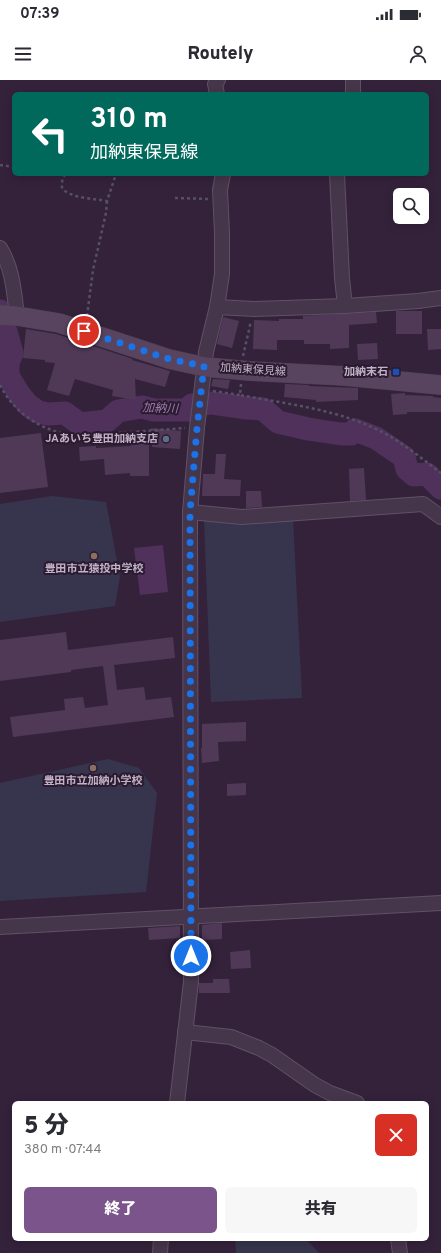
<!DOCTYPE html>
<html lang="ja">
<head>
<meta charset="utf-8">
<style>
  :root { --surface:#fff; --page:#f7f7f7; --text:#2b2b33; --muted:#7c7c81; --accent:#7b548c }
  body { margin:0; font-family:Overpass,"Noto Sans JP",sans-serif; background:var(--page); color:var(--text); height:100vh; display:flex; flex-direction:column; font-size:15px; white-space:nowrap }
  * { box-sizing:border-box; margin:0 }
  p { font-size:13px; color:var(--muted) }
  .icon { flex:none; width:22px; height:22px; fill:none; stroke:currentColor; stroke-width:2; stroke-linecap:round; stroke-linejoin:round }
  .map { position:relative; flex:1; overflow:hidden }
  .side { position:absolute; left:12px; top:1021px; width:417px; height:140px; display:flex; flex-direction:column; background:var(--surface); border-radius:6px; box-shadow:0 2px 10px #0003 }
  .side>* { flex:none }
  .guide { position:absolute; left:12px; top:12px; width:417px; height:84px; border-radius:6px; box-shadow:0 2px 10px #0003; background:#00695c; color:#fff; overflow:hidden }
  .controls { position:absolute; left:393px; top:108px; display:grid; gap:8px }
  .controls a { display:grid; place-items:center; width:36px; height:36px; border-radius:6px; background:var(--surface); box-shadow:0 2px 10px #0003; font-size:20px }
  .pin { position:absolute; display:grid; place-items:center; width:34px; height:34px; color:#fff; margin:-17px; border:2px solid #fff; border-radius:50%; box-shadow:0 1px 4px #0007 }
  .me { position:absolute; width:44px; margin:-22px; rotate:0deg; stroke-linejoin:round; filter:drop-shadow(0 0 3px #0008) }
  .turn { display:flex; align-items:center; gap:14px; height:84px; padding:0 12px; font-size:18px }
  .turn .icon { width:52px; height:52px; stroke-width:2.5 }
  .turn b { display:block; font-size:28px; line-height:34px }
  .round { display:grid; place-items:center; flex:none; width:42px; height:42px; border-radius:6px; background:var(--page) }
  .headline { display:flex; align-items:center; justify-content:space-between; height:68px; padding:0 12px }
  h1 { font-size:24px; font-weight:800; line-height:30px }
  .cta { display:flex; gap:8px; margin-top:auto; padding:8px 12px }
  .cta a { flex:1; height:46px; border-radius:6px; background:var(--accent); color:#fff; font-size:16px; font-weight:800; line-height:46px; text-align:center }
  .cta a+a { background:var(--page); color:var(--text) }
  .status { display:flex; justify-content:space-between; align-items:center; height:28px; padding:0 20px; background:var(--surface); direction:ltr }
  .status svg { height:11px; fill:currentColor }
  header { display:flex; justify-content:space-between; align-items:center; height:52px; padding:0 12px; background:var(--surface); font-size:18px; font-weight:800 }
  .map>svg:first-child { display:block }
  .green { fill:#36354d }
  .water { fill:#50315b }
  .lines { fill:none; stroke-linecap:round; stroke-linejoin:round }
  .river { stroke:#50315b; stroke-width:23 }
  .building { fill:#4f3957 }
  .minor-casing { stroke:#605166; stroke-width:16 }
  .secondary-casing { stroke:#4f3f54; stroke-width:20 }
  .path { stroke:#565066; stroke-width:2.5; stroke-dasharray:3 3; stroke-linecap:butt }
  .minor { stroke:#46364b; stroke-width:14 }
  .secondary { stroke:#58445e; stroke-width:19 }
  .route { stroke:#1a73e8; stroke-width:7; stroke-dasharray:0 12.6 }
  .transit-dot { fill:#1a4fb4; stroke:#2a1b30; stroke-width:1.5 }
  .service-dot { fill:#5c6f8a; stroke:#2a1b30; stroke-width:1.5 }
  .education-dot { fill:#8d6e63; stroke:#2a1b30; stroke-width:1.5 }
  .labels { text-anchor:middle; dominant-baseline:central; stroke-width:4; stroke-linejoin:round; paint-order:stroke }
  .street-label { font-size:11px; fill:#c2b1c7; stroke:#2a1b30 }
  .poi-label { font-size:11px; font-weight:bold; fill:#c2b1c7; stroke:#2a1b30; text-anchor:end }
  .water-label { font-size:12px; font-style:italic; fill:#a079af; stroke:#2a1b30 }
</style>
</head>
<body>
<div class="status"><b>07:39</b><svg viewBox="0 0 49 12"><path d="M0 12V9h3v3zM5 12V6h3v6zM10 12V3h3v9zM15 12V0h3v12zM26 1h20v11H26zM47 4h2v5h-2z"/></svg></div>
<header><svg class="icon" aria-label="menu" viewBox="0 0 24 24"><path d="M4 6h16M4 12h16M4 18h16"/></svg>Routely<svg class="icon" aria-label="person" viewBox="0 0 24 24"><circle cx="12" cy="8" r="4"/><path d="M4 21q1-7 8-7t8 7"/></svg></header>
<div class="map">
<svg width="441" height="1173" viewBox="0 0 441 1173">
  <rect width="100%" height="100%" fill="#34223b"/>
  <g class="green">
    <polygon points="52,416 106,422 120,497 115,526 0,542 0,424"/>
    <polygon points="293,438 302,618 211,622 204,440"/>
    <polygon points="108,679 139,688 157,713 146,812 0,821 0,703"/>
    <polygon points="235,1159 306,1159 319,1173 236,1173"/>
  </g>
  <polygon class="water" points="163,465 168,512 140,515 134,468"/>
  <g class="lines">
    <polyline class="river" points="0,231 12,273 8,283 8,296 19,314 28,325 38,332 48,334 65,333 80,344 107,341 118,331 142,327 154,330 187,330 192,325 212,323 247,328 263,329 278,342 308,349 341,354 351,354 355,350 376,358 404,377 407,389 414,395 427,394 441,408"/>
  </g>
  <g class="building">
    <rect x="396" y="231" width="26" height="23"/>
    <polygon points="376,232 377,243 349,245 349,268 330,269 330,264 304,264 304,260 277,260 277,270 253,269 254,240 279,241 279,239 303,239 303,236"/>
    <polygon points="223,237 239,241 232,268 217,264"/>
    <polygon points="26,249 56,254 133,279 132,280 170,291 165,307 135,299 136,320 112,316 113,310 75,299 69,316 47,310 55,283 45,282 45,280 23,278"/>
    <polygon points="427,249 441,249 441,269 428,270"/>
    <polygon points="377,263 378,279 358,280 357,264"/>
    <polygon points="213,299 230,300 228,309 211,306"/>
    <polygon points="285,304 309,305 309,306 358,308 358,320 316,322 316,320 284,317"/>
    <polygon points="405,313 405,315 433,316 433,317 441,318 441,332 407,332 407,334 393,335 391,314"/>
    <polygon points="151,348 181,351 180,369 152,367"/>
    <polygon points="41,353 48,407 0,413 0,358"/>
    <polygon points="131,363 149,363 149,396 130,396 130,393 105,395 104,379 80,381 79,367 96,366 96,368 131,366"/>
    <polygon points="216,374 226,374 224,399 241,400 240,416 202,416 203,394 215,394"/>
    <polygon points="364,388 366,420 350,421 349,389"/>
    <polygon points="246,411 261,411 262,427 246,428"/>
    <polygon points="66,552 68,570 173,557 175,578 114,585 117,610 144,607 146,620 171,617 174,637 13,657 10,637 65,630 64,619 83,617 85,628 108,625 103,586 71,590 71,592 0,601 0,560"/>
    <polygon points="246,642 246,661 218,662 219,681 202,683 201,668 202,668 202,644"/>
    <polygon points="246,703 246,715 227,716 227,704"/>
    <polygon points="222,843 222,859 202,860 202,845"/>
    <polygon points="180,846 180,858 149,860 148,848"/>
    <polygon points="250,870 251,888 231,889 230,872"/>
    <polygon points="213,899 229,899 230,913 199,913 199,903 213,903"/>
  </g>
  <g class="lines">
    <defs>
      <g id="minor">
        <polyline points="353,0 353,14"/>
        <polyline points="217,14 215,4 218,0"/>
        <polyline points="337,94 342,198 345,226 418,221 441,218"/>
        <path d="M0 168C13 189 14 212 17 236"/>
        <polyline points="217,227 254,229 345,226"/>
        <polyline points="190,432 242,437 423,424 441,437"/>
        <polyline points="0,847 441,823"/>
        <polyline points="185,952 231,957 259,968 272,975 315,1005 330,1013 357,1023"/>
        <polyline points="177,1023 191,902 190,432 197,348 206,272 217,227 222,194 222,153 220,110 223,94"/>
        <polyline points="398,1159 400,1173"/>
        <polyline points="160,1173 161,1159"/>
      </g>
      <polyline id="secondary" points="0,235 17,236 59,243 169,279 205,287 250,291 345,296 441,305"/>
    </defs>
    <use href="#minor" class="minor-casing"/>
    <use href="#secondary" class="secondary-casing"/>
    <g class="path">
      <polyline points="0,85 14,87"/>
      <path d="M65 94C63 98 61 103 62 107 66 118 97 119 107 121L116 94"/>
      <polyline points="175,118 209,119"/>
      <polyline points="87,236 93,190 106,133 107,121"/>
      <polyline points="243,276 251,241"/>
      <path d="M241 304 240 315C287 324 335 329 378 350 401 361 421 378 441 393"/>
      <path d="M0 305C15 335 45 353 79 356L185 348"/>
      <polyline points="213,311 240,315"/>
    </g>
    <use href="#minor" class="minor"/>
    <use href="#secondary" class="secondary"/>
  </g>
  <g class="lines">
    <polyline class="route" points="84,251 169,279 204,286 197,348 190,432 191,876"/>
  </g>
  <rect class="transit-dot" x="392" y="288" width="8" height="8" rx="2"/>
  <circle class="service-dot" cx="166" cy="359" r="4"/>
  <g class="education-dot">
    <circle cx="94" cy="476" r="4"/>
    <circle cx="93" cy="688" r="4"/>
  </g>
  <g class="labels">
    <g class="street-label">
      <text transform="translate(253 290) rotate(4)">加納東保見線</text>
    </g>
    <g class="poi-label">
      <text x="388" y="292">加納末石</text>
      <text x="158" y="359">JAあいち豊田加納支店</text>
      <text x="94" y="489" text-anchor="middle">豊田市立猿投中学校</text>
      <text x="93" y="701" text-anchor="middle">豊田市立加納小学校</text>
    </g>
    <g class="water-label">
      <text transform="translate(160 329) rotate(2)">加納川</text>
    </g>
  </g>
</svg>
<div class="controls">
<a><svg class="icon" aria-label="search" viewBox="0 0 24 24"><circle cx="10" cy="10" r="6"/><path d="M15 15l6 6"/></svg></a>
</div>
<div class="pin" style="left:84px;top:251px;background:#d93025"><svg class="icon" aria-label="arrive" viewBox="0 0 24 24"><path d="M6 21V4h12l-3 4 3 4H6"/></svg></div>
<svg class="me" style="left:191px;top:876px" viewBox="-20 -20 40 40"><circle r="17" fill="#1a73e8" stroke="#fff" stroke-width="3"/><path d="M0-11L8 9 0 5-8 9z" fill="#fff"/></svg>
<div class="guide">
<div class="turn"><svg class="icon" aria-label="left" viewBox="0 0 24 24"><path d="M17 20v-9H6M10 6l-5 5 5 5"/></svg><div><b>310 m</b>加納東保見線</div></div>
</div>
<section class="side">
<div class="headline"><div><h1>5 分</h1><p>380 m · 07:44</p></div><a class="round" style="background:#d93025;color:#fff"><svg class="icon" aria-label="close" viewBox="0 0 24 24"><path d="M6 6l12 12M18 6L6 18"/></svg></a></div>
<div class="cta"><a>終了</a><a>共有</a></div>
</section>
</div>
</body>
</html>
